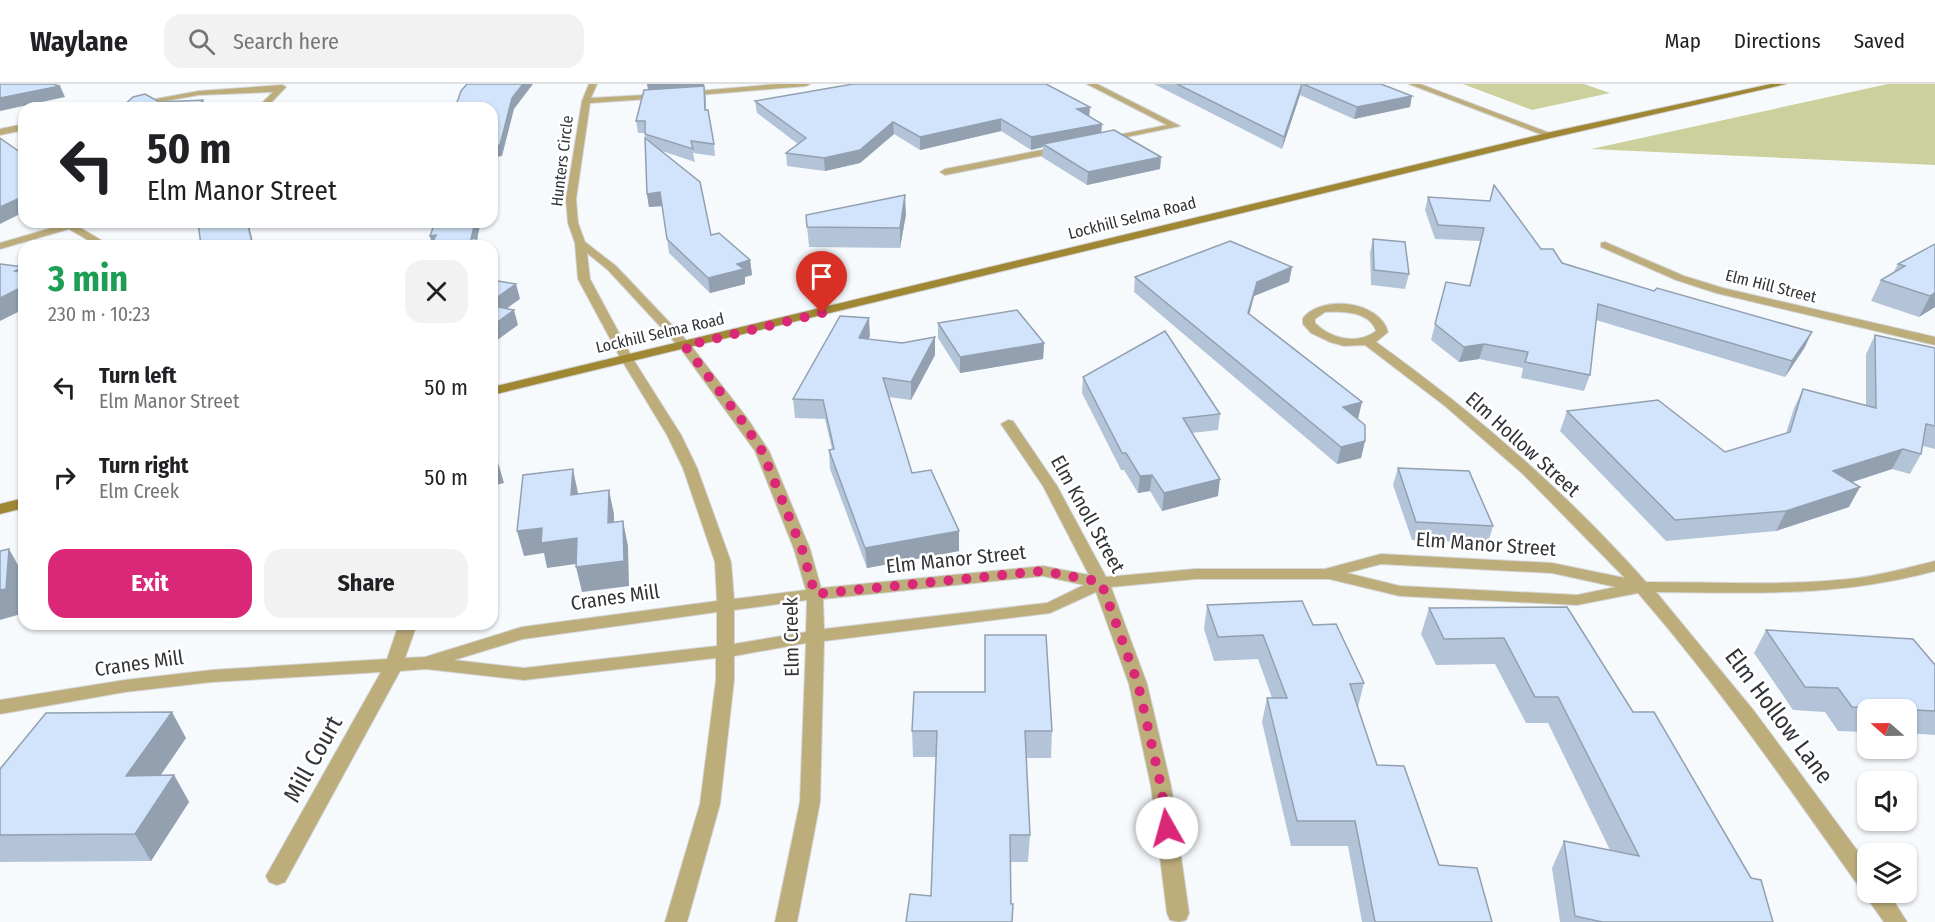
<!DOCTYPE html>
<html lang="en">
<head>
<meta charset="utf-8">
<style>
  :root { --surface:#fff; --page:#f2f2f2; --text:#202124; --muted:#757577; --line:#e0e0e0; --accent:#db2777 }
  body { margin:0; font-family:"Fira Sans Condensed",sans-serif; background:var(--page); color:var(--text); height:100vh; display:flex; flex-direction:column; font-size:22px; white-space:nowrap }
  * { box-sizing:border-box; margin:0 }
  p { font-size:20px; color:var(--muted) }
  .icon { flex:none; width:33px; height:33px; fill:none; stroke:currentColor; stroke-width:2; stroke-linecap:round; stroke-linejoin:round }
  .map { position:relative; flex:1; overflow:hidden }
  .details { position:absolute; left:18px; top:156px; width:480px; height:390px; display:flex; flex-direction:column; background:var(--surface); border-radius:18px; box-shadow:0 2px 4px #0004 }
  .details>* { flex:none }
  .guide { position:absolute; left:18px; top:18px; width:480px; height:126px; border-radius:18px; box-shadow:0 2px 4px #0004; background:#fff; color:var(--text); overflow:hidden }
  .needle { width:39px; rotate:290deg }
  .controls { position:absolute; left:1857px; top:615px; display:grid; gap:12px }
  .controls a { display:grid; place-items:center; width:60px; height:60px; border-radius:12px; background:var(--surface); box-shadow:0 2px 4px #0004; font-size:30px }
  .pin { position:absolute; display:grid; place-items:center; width:51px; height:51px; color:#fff; margin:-62px -26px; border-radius:50% 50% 50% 0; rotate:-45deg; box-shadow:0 0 6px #0007 }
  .pin .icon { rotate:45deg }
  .me { position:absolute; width:66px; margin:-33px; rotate:353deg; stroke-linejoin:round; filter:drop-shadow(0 0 4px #0008) }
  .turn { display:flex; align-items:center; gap:21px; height:126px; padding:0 30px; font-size:27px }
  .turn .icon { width:78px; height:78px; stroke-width:2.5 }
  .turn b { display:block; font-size:42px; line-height:51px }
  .round { display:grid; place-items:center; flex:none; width:63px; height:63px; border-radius:18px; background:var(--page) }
  .summary { display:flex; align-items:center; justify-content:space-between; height:102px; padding:0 30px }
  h1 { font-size:36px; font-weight:700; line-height:45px; color:#1e9e55 }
  .cta { display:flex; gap:12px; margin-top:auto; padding:12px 30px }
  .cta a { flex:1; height:69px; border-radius:18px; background:var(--accent); color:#fff; font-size:24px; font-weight:700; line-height:69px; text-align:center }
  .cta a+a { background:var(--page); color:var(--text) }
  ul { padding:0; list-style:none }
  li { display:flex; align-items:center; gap:18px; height:90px; padding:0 30px }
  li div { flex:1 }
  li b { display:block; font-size:22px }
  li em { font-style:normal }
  header { display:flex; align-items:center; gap:36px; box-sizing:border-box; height:84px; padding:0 30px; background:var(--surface); border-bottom:2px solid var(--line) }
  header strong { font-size:28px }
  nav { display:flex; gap:33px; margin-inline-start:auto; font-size:21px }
  .search { width:420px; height:54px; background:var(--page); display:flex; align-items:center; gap:15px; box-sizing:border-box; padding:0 21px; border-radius:18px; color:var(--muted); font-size:22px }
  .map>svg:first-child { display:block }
  .green { fill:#cbd09c }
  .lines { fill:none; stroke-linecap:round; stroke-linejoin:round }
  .street-casing { stroke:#d4d6da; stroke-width:2 }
  .secondary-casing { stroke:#d4d6da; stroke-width:2 }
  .street { fill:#bdad7b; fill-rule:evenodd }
  .secondary { fill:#9f8734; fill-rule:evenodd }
  .wall { fill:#b4c4d8 }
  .shaded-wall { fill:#92a0b0 }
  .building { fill:#d1e4fb; stroke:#92a0b0; stroke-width:1.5 }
  .route { stroke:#db2777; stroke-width:10; stroke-dasharray:0 18 }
  .labels { text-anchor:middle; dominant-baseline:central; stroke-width:5; stroke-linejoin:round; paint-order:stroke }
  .far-street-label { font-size:16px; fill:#323438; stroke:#fff }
  .street-label { font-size:20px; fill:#323438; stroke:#fff }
  .near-street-label { font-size:24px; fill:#323438; stroke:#fff }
</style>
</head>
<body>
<header>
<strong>Waylane</strong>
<div class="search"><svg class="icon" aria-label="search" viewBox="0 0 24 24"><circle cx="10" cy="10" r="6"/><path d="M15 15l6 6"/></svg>Search here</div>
<nav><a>Map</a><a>Directions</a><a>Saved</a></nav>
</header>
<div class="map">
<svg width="1935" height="838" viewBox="0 0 1935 838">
  <rect width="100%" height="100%" fill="#f7fafd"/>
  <g class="green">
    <polygon points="1463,0 1584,0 1610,9 1532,26"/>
    <polygon points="1888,0 1935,0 1935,81 1591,65"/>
  </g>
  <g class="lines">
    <defs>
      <g id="street">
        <path d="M589 0H597L591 14 663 10 667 12 663 14 590 19 576 115 578 139 585 158 616 182 689 259 747 334 769 367 810 465 821 504 1043 482 1089 491 1043 402 1001 340 1008 336 1013 337 1057 402 1106 493 1195 485H1325L1381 470 1552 479 1625 494 1523 390 1445 322 1365 261 1344 262 1330 258 1311 249 1303 240V234C1322 210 1380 217 1388 248L1376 258C1474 328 1566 408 1646 498 1714 498 1782 502 1849 495 1878 492 1907 484 1935 477V487C1839 513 1754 509 1656 508L1754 627 1868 781V808H1888L1907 838H1884L1867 814 1865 806 1860 804C1789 704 1719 602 1638 509L1577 521 1400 512 1329 495H1195L1111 503 1147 600 1171 702 1189 829 1186 836 1179 838 1170 836 1167 829 1151 702 1129 600 1096 508 1050 529 824 557 820 718 797 838H775L800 718 806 559 734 572V596L720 720 687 838H665L700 720 716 596V574L524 596 426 585 400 587 285 798 277 801 269 798 266 792 381 588 212 598 125 608 0 630V616L125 596 212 586 387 575 399 540H417L405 574 425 573 522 543 717 517 715 478 683 384 667 351 621 275 578 195 575 159 568 139 566 115 582 17ZM587 169 608 186 681 265 755 367 794 465 806 506 734 515 731 478 697 384 681 351 633 275 590 195ZM1325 228C1342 227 1370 227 1376 247 1357 261 1331 255 1315 239V235ZM1381 480 1552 489 1616 503 1577 511 1400 502 1347 489ZM1043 492 1084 501 1047 519 824 545 823 515ZM807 516 806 548 734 560V526ZM717 528V562L524 584 454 576 523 555Z"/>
        <polygon points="777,0 810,0 806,2 687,12 683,10 687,8"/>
        <polygon points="1087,0 1097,0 1180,42 1103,58 1103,54 1167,41"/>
        <polygon points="1409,0 1420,0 1555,51 1548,53"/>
        <polygon points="282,1 286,3 266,24 257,24 273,8 199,11 126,24 107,24 199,7"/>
        <polygon points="24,40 24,46 0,51 0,45"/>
        <polygon points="1062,62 1067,65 1065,67 945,91 940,88 945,85"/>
        <polygon points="72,138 88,138 79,143 111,162 98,162 69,145 0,165 0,159"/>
        <polygon points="1605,158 1684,192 1723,204 1935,253 1935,261 1716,209 1676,196 1601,163 1601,159"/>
      </g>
      <g id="secondary">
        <polygon points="1771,0 1786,0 1551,54 492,311 492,303 1551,48"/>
        <polygon points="24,414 24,424 0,430 0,420"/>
      </g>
    </defs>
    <use href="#street" class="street-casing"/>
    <use href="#secondary" class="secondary-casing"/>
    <use href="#street" class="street"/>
    <use href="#secondary" class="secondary"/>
  </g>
  <g class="wall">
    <polygon points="647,0 704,0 706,14 706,26 714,60 715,72 693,69 695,78 662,67 711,151 750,176 752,191 745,193 745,200 710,209 669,169 662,122 649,123 647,110 645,49 638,49 636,37 648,6"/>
    <polygon points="1154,0 1381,0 1410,23 1354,35 1300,11 1282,65"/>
    <polygon points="755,17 1089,33 1101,48 1161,73 1160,85 1087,101 1042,73 1043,63 1031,66 1001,47 920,66 894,50 860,79 825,87 787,82 786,69 798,60 757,29"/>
    <polygon points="1428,113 1541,165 1562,179 1805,263 1785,293 1596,236 1590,291 1584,307 1521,294 1523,284 1479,275 1459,278 1431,256 1446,198 1469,202 1480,157 1435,155 1425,126"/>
    <polygon points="906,130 900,164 809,163 806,131"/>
    <polygon points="1373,155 1409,190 1405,205 1371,201 1370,169"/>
    <polygon points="1935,160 1935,223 1919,233 1871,217 1881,196 1893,189 1898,180"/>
    <polygon points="1292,183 1289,198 1254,212 1249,230 1362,318 1357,335 1365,357 1361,374 1337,380 1134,208 1135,193"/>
    <polygon points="938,239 1044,259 1043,275 960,289 938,254"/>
    <polygon points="1875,251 1935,264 1935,365 1923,362 1921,370 1910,390 1892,385 1852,398 1849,423 1776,447 1666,457 1560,347 1567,327 1725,368 1786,349 1794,324 1803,305 1866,321 1866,270"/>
    <polygon points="870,252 868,255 902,259 935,253 935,271 911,316 888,313 912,389 959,467 867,484 830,385 829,366 832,365 825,335 795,334 793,315"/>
    <polygon points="1083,293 1220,330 1218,346 1192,349 1218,412 1162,427 1150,407 1138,409 1124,386 1121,386 1082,309"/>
    <polygon points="1398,384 1493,442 1488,459 1412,456 1393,401"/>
    <polygon points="1207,521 1313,541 1364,599 1358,623 1377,681 1439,781 1492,838 1362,838 1348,762 1291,762 1262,638 1267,614 1272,614 1258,575 1214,577 1204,545"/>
    <polygon points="1567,523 1633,628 1773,838 1560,838 1552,784 1564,757 1610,766 1548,639 1526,639 1495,580 1436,581 1421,550 1429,524"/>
    <polygon points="1766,546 1935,581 1935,651 1906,649 1906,626 1868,626 1868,648 1838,647 1825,628 1793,626 1754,569"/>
    <polygon points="912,647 1052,647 1051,674 1026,674 1030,751 1028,778 1010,778 931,812 936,673 913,673"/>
    <polygon points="186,654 160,692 174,691 189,718 151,777 0,778 0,685"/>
  </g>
  <g class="shaded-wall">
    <polygon points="523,0 533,0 514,25 502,72 495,73 492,87 492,63 512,14"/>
    <polygon points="647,0 704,0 704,3 649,8"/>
    <polygon points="1302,0 1300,11 1282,65 1284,53"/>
    <polygon points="60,2 65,13 0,27 0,14"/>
    <polygon points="1412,12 1410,23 1354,35 1357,23"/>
    <polygon points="203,16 206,24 196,24"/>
    <polygon points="1090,23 1089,35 1077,25"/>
    <polygon points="1001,35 1001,47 920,66 920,53"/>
    <polygon points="893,38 894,50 860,79 825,87 824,74"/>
    <polygon points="1102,40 1101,52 1043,60 1043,63 1031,66 1031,53"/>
    <polygon points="1161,73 1160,85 1087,101 1088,88"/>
    <polygon points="660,108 663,122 649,123 647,110"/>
    <polygon points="905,111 906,130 900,164 900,144"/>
    <polygon points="24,112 24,128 0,140 0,123"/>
    <polygon points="247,138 248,138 254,162 253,162"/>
    <polygon points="475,138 481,138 477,155 479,162 473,162 471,155"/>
    <polygon points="436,151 432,162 430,152"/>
    <polygon points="750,176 752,191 745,193 745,200 710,209 708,194 737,180"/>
    <polygon points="24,183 24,225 0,237 0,214 15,187"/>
    <polygon points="1292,183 1289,198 1254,212 1246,244 1248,229 1257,198"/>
    <polygon points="516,200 520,215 492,235 492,217"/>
    <polygon points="1935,209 1935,223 1919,233 1930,212"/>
    <polygon points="514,226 518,241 492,260 492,242"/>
    <polygon points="869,234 870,252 860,271 859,254"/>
    <polygon points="1812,248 1805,263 1785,293 1792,277"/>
    <polygon points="935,253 935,271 911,316 911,298"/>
    <polygon points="1044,259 1043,275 960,289 960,273"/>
    <polygon points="1484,260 1479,275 1459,278 1464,263"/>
    <polygon points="1362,318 1358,335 1339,339 1343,323"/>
    <polygon points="1365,357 1361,374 1337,380 1341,363"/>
    <polygon points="1903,365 1892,385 1822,408 1833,387"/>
    <polygon points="497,375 504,399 492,402 492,376"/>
    <polygon points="573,385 578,409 577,435 571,411"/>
    <polygon points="1152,391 1150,407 1138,409 1140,392"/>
    <polygon points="1220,395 1218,412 1162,427 1164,409"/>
    <polygon points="1860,403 1849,423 1776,447 1786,427"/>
    <polygon points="609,406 614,430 614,464 608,439"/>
    <polygon points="623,437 628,462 629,502 582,508 576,483"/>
    <polygon points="542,444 577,454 583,479 547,484 544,469 524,472 517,447"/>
    <polygon points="959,447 959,467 867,484 865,464"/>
    <polygon points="9,465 23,490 21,530 0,536 0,506"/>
    <polygon points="129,540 141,540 131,544"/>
    <polygon points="172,628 186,654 142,718 126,692"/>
    <polygon points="174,691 189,718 151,777 135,750"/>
  </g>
  <g class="building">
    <polygon points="0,0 53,0 60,2 0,14"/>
    <polygon points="467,0 523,0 512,14 500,61 492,62 492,63 492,24 455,24 461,7"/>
    <polygon points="853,0 1046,0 1090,23 1077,25 1102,40 1031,53 1001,35 920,53 893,38 860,66 824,74 786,69 806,54 755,17"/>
    <polygon points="1177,0 1302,0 1284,53"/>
    <polygon points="1303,0 1381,0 1412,12 1357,23"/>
    <polygon points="704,2 705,26 708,26 714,60 691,57 693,65 645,50 645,37 636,37 644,6"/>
    <polygon points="145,10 159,18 203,16 196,24 121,24 133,13"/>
    <polygon points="1114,46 1161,73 1088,88 1043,60"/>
    <polygon points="0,54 24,71 24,112 0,123"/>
    <polygon points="645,54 700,98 711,151 719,149 750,176 737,180 744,185 708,194 667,155 660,108 647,110"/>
    <polygon points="1494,101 1541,165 1553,165 1562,179 1654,207 1657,204 1812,248 1792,277 1598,220 1590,291 1525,278 1528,268 1484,260 1464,263 1435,240 1446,198 1470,202 1484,144 1438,141 1428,113 1490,117"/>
    <polygon points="905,111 900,144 807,143 806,131"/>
    <polygon points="198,138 247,138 253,162 201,162"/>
    <polygon points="435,138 475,138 471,155 477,154 474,162 431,162 436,151 430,152"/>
    <polygon points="1373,155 1405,158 1409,190 1374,186"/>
    <polygon points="1230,157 1292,183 1257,198 1248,229 1362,318 1343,323 1365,341 1365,357 1341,363 1135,193"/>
    <polygon points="1935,160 1935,209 1930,212 1881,196 1905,182 1898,180"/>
    <polygon points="0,180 24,183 15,187 24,189 24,202 0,214"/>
    <polygon points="492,196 516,200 492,217"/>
    <polygon points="492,222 514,226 492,242"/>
    <polygon points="1017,226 1044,259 960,273 938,239"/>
    <polygon points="840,232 869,234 859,254 902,259 935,253 911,298 883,294 912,389 931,386 959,447 865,464 829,366 834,365 823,316 793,315"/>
    <polygon points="1165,247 1220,330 1183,334 1220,395 1164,409 1152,391 1140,392 1126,369 1122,369 1083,293"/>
    <polygon points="1875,251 1935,264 1935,342 1926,340 1921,370 1903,365 1833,387 1860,403 1786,427 1675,436 1567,327 1658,316 1725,368 1790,348 1803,305 1876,324"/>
    <polygon points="492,364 497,375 492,376"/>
    <polygon points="1398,384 1469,387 1493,442 1416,438"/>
    <polygon points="573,385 571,411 609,406 608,439 623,437 624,477 576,483 577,454 541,459 542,444 517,447 523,391"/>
    <polygon points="9,465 6,505 0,506 0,467"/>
    <polygon points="1302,517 1313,541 1336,540 1364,599 1350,600 1377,681 1404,682 1439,781 1477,784 1492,838 1375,838 1355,737 1297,737 1267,614 1287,614 1263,551 1218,553 1207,521"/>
    <polygon points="1567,523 1633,628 1654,628 1751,794 1761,796 1773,838 1602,838 1575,832 1564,757 1639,772 1558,613 1535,613 1504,554 1444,555 1429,524"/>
    <polygon points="1766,546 1913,555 1935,581 1935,627 1852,623 1838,604 1805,603"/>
    <polygon points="985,551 1046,551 1052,647 1025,647 1030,751 1010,751 1011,820 1013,820 1012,838 906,838 910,810 931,812 937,647 912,647 914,608 985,608"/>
    <polygon points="172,628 126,692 174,691 135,750 0,751 0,685 46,629"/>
  </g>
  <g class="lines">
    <polyline class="route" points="822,229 685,262 740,334 762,367 802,465 815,510 1043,487 1101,498 1138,600 1161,702 1167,744"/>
  </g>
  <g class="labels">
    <g class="far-street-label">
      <text transform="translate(562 77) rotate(-83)">Hunters Circle</text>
      <text transform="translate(1132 134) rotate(-14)">Lockhill Selma Road</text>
      <text transform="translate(1771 202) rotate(14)">Elm Hill Street</text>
      <text transform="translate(660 249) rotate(-13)">Lockhill Selma Road</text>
    </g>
    <g class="street-label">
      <text transform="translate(1523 360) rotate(42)">Elm Hollow Street</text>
      <text transform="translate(1088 430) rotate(61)">Elm Knoll Street</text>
      <text transform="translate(1486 460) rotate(4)">Elm Manor Street</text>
      <text transform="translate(956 475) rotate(-6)">Elm Manor Street</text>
      <text transform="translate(615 513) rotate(-8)">Cranes Mill</text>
      <text transform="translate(791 553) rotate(-91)">Elm Creek</text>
      <text transform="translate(139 579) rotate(-8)">Cranes Mill</text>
    </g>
    <g class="near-street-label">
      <text transform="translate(1779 632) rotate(53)">Elm Hollow Lane</text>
      <text transform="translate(313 675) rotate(-61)">Mill Court</text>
    </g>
  </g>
</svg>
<div class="controls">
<a><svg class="needle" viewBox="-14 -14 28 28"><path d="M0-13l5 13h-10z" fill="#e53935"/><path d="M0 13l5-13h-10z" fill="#757577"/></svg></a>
<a><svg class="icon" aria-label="sound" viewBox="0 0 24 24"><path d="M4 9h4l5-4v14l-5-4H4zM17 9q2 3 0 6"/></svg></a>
<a><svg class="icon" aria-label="layers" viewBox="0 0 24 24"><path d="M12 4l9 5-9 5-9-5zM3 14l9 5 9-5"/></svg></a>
</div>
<div class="pin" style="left:822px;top:229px;background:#d93025"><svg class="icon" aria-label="arrive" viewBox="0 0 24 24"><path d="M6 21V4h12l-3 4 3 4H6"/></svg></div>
<svg class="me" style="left:1167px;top:744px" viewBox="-20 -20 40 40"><circle r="19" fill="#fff"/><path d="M0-13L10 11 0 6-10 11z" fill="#db2777"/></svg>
<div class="guide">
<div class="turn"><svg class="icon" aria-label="left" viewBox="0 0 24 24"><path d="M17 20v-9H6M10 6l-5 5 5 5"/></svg><div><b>50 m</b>Elm Manor Street</div></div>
</div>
<section class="details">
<div class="summary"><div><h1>3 min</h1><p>230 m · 10:23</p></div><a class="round"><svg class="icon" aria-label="close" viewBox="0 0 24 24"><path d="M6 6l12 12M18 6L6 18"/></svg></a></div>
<ul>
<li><svg class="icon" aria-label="left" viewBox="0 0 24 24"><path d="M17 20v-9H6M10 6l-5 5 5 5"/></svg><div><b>Turn left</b><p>Elm Manor Street</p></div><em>50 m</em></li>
<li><svg class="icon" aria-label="right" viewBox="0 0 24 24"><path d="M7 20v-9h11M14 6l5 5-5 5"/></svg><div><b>Turn right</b><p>Elm Creek</p></div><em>50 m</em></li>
</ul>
<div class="cta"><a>Exit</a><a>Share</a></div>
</section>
</div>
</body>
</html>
